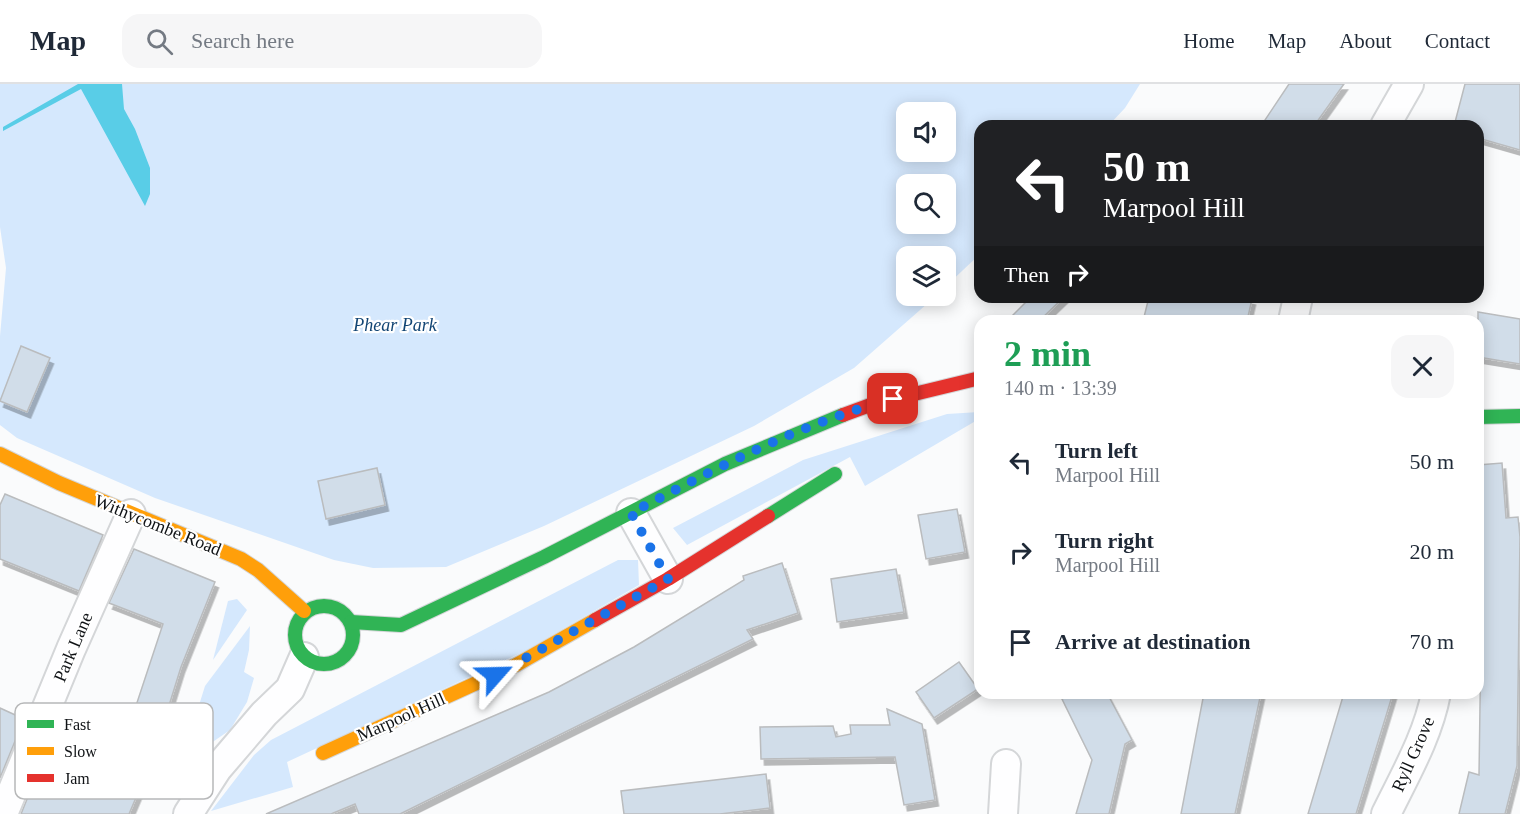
<!DOCTYPE html>
<html lang="en">
<head>
<meta charset="utf-8">
<style>
  :root { --surface:#fff; --page:#f6f6f7; --text:#1f2937; --muted:#747a83; --line:#e0e1e3 }
  body { margin:0; font-family:"Times New Roman",serif; background:var(--page); color:var(--text); height:100vh; display:flex; flex-direction:column; font-size:22px; white-space:nowrap }
  * { box-sizing:border-box; margin:0 }
  p { font-size:20px; color:var(--muted) }
  .icon { flex:none; width:33px; height:33px; fill:none; stroke:currentColor; stroke-width:2; stroke-linecap:round; stroke-linejoin:round }
  .map { position:relative; flex:1; overflow:hidden }
  .details { position:absolute; left:974px; top:231px; width:510px; height:384px; display:flex; flex-direction:column; background:var(--surface); border-radius:18px; box-shadow:0 3px 15px #0003 }
  .details>* { flex:none }
  .hud { position:absolute; left:974px; top:36px; width:510px; height:183px; border-radius:18px; box-shadow:0 3px 15px #0003; background:#202124; color:#fff; overflow:hidden }
  .fabs { position:absolute; left:896px; top:18px; display:grid; gap:12px }
  .fabs a { display:grid; place-items:center; width:60px; height:60px; border-radius:12px; background:var(--surface); box-shadow:0 3px 15px #0003; font-size:30px }
  .pin { position:absolute; display:grid; place-items:center; width:51px; height:51px; color:#fff; margin:-26px; border-radius:12px; box-shadow:0 3px 9px #0006 }
  .me { position:absolute; width:66px; margin:-33px; rotate:65deg; stroke-linejoin:round; filter:drop-shadow(0 0 4px #0008) }
  .turn { display:flex; align-items:center; gap:21px; height:126px; padding:0 30px; font-size:27px }
  .turn .icon { width:78px; height:78px; stroke-width:2.5 }
  .turn b { display:block; font-size:42px; line-height:51px }
  .then { display:flex; align-items:center; height:57px; padding:0 30px; background:#0003; gap:12px; font-size:22px }
  .round { display:grid; place-items:center; flex:none; width:63px; height:63px; border-radius:18px; background:var(--page) }
  .headline { display:flex; align-items:center; justify-content:space-between; height:102px; padding:0 30px }
  h1 { font-size:36px; font-weight:600; line-height:45px; color:#1e9e55 }
  ul { padding:0; list-style:none }
  li { display:flex; align-items:center; gap:18px; height:90px; padding:0 30px }
  li div { flex:1 }
  li b { display:block; font-size:22px }
  li em { font-style:normal }
  header { display:flex; align-items:center; gap:36px; box-sizing:border-box; height:84px; padding:0 30px; background:var(--surface); border-bottom:2px solid var(--line) }
  header strong { font-size:28px }
  nav { display:flex; gap:33px; margin-inline-start:auto; font-size:21px }
  .search { width:420px; height:54px; background:var(--page); display:flex; align-items:center; gap:15px; box-sizing:border-box; padding:0 21px; border-radius:18px; color:var(--muted); font-size:22px }
  .map>svg:first-child { display:block }
  .green { fill:#d5e8fd; fill-rule:evenodd }
  .water { fill:#59cde7 }
  .building { fill:#d1dde9; stroke:#babcbe; stroke-width:1.5; filter:url(#shadow) }
  .lines { fill:none; stroke-linecap:round; stroke-linejoin:round }
  .street-casing { stroke:#d4d6d8; stroke-width:32 }
  .fast-casing { stroke:#d4d6d8; stroke-width:16 }
  .slow-casing { stroke:#d4d6d8; stroke-width:16 }
  .jam-casing { stroke:#d4d6d8; stroke-width:16 }
  .street { stroke:#fefeff; stroke-width:28 }
  .fast { stroke:#30b455; stroke-width:14 }
  .slow { stroke:#ff9f0a; stroke-width:14 }
  .jam { stroke:#e5322d; stroke-width:14 }
  .route { stroke:#1a73e8; stroke-width:10; stroke-dasharray:0 18 }
  .labels { text-anchor:middle; dominant-baseline:central; stroke-width:4.5; stroke-linejoin:round; paint-order:stroke }
  .park-label { font-size:18px; font-style:italic; fill:#124574; stroke:#fff }
  .street-label { font-size:18px; fill:#0f1215; stroke:#fff }
  .key { fill:#fff; stroke:#b7b8b9; stroke-width:1.5 }
  .key-label { font-size:16px; fill:#0f1215 }
</style>
</head>
<body>
<header>
<strong>Map</strong>
<div class="search"><svg class="icon" aria-label="search" viewBox="0 0 24 24"><circle cx="10" cy="10" r="6"/><path d="M15 15l6 6"/></svg>Search here</div>
<nav><a>Home</a><a>Map</a><a>About</a><a>Contact</a></nav>
</header>
<div class="map">
<svg width="1520" height="730" viewBox="0 0 1520 730">
  <defs>
    <filter id="shadow"><feDropShadow dx="3.5" dy="6" stdDeviation="0" flood-color="#0004"/></filter>
  </defs>
  <rect width="100%" height="100%" fill="#fafbfc"/>
  <g class="green">
    <path d="M0 0H1140L1125 24 1108 42H980L979 171 945 203V172H906V212H936L854 284 754 342 544 442 446 483 373 484 334 476 155 414 17 354 0 341V252L6 184 0 143ZM906 28H945V68H906ZM906 100H945V140H906Z"/>
    <polygon points="979,328 979,335 865,402 850,373 687,461 673,444 803,376 947,330"/>
    <polygon points="618,476 638,476 639,501 523,568 287,678 293,703 211,727 254,671 271,656"/>
    <polygon points="237,515 247,526 213,576 228,517"/>
    <polygon points="250,542 249,566 244,588 254,594 247,618 230,646 201,666 188,680 171,711 205,602"/>
  </g>
  <polygon class="water" points="78,0 122,0 124,25 135,45 150,84 150,110 145,122 81,5 3,47 3,43"/>
  <g class="building">
    <polygon points="1289,0 1344,0 1314,42 1261,42"/>
    <polygon points="1465,0 1520,0 1520,66 1478,54 1478,42 1454,42"/>
    <polygon points="1031,213 1064,213 1039,237 1007,237"/>
    <polygon points="1149,213 1241,213 1252,215 1247,237 1143,237"/>
    <polygon points="1478,228 1520,235 1520,280 1478,273"/>
    <polygon points="21,262 50,274 27,328 0,317"/>
    <polygon points="1502,379 1506,434 1518,433 1520,453 1517,682 1505,730 1459,730 1469,688 1479,691 1482,484 1478,485 1478,381"/>
    <polygon points="377,384 385,421 326,435 318,397"/>
    <polygon points="5,410 103,451 79,507 0,475 0,421"/>
    <polygon points="957,425 965,468 926,475 918,431"/>
    <polygon points="134,465 215,498 181,583 152,676 129,730 21,730 46,668 90,686 105,650 124,658 163,540 109,519"/>
    <polygon points="782,479 798,529 747,546 753,555 400,730 359,730 355,720 331,730 266,730 549,608 634,563 744,496 743,492"/>
    <polygon points="896,485 904,528 837,538 831,495"/>
    <polygon points="959,578 978,605 934,634 916,608"/>
    <polygon points="1074,609 1107,609 1132,656 1125,660 1109,730 1076,730 1092,676 1062,615"/>
    <polygon points="1204,609 1261,609 1235,730 1181,730"/>
    <polygon points="1344,609 1393,609 1356,730 1308,730"/>
    <polygon points="0,624 24,635 0,694"/>
    <polygon points="887,625 922,640 935,716 904,721 895,673 761,675 760,643 833,642 836,653 851,650 850,641 890,641"/>
    <polygon points="766,690 770,724 720,730 624,730 621,707"/>
  </g>
  <g class="lines">
    <defs>
      <g id="street">
        <polyline points="1385,42 1409,0"/>
        <polyline points="1293,237 1298,213"/>
        <polyline points="631,429 668,495"/>
        <polyline points="3,730 71,565 131,430"/>
        <polyline points="188,730 217,685 264,630 290,605 304,573"/>
        <polyline points="1003,730 1006,680"/>
        <path d="M1386 730C1405 691 1428 652 1436 609"/>
      </g>
      <g id="fast">
        <polyline points="1478,333 1520,332"/>
        <polyline points="768,432 835,390"/>
        <circle cx="324" cy="551" r="29"/>
        <polyline points="351,538 401,541 544,473 725,380 843,331"/>
      </g>
      <g id="slow">
        <polyline points="0,370 59,399 241,475 258,486 304,527"/>
        <polyline points="323,669 516,581 595,536"/>
      </g>
      <g id="jam">
        <polyline points="843,331 873,320 980,294"/>
        <polyline points="595,536 668,495 768,432"/>
      </g>
    </defs>
    <use href="#street" class="street-casing"/>
    <use href="#fast" class="fast-casing"/>
    <use href="#slow" class="slow-casing"/>
    <use href="#jam" class="jam-casing"/>
    <use href="#street" class="street"/>
    <use href="#fast" class="fast"/>
    <use href="#slow" class="slow"/>
    <use href="#jam" class="jam"/>
  </g>
  <g class="lines">
    <path class="route" d="M495 591 668 495 631 429C715 385 801 339 893 315"/>
  </g>
  <g class="labels">
    <g class="park-label">
      <text x="395" y="241">Phear Park</text>
    </g>
    <g class="street-label">
      <text transform="translate(158 441) rotate(22)">Withycombe Road</text>
      <text transform="translate(73 563) rotate(-67)">Park Lane</text>
      <text transform="translate(401 633) rotate(-24)">Marpool Hill</text>
      <text transform="translate(1413 670) rotate(-66)">Ryll Grove</text>
    </g>
  </g>
  <rect x="15" y="619" width="198" height="96" rx="9" class="key"/>
  <rect x="27" y="636" width="27" height="8" fill="#30b455"/>
  <rect x="27" y="663" width="27" height="8" fill="#ff9f0a"/>
  <rect x="27" y="690" width="27" height="8" fill="#e5322d"/>
  <g class="key-label">
    <text x="64" y="646">Fast</text>
    <text x="64" y="673">Slow</text>
    <text x="64" y="700">Jam</text>
  </g>
</svg>
<div class="fabs">
<a><svg class="icon" aria-label="sound" viewBox="0 0 24 24"><path d="M4 9h4l5-4v14l-5-4H4zM17 9q2 3 0 6"/></svg></a>
<a><svg class="icon" aria-label="search" viewBox="0 0 24 24"><circle cx="10" cy="10" r="6"/><path d="M15 15l6 6"/></svg></a>
<a><svg class="icon" aria-label="layers" viewBox="0 0 24 24"><path d="M12 4l9 5-9 5-9-5zM3 14l9 5 9-5"/></svg></a>
</div>
<div class="pin" style="left:893px;top:315px;background:#d93025"><svg class="icon" aria-label="arrive" viewBox="0 0 24 24"><path d="M6 21V4h12l-3 4 3 4H6"/></svg></div>
<svg class="me" style="left:495px;top:591px" viewBox="-20 -20 40 40"><path d="M0-17L14 15 0 8-14 15z" fill="#1a73e8" stroke="#fff" stroke-width="4"/></svg>
<div class="hud">
<div class="turn"><svg class="icon" aria-label="left" viewBox="0 0 24 24"><path d="M17 20v-9H6M10 6l-5 5 5 5"/></svg><div><b>50 m</b>Marpool Hill</div></div>
<div class="then">Then<svg class="icon" aria-label="right" viewBox="0 0 24 24"><path d="M7 20v-9h11M14 6l5 5-5 5"/></svg></div>
</div>
<section class="details">
<div class="headline"><div><h1>2 min</h1><p>140 m · 13:39</p></div><a class="round"><svg class="icon" aria-label="close" viewBox="0 0 24 24"><path d="M6 6l12 12M18 6L6 18"/></svg></a></div>
<ul>
<li><svg class="icon" aria-label="left" viewBox="0 0 24 24"><path d="M17 20v-9H6M10 6l-5 5 5 5"/></svg><div><b>Turn left</b><p>Marpool Hill</p></div><em>50 m</em></li>
<li><svg class="icon" aria-label="right" viewBox="0 0 24 24"><path d="M7 20v-9h11M14 6l5 5-5 5"/></svg><div><b>Turn right</b><p>Marpool Hill</p></div><em>20 m</em></li>
<li><svg class="icon" aria-label="arrive" viewBox="0 0 24 24"><path d="M6 21V4h12l-3 4 3 4H6"/></svg><div><b>Arrive at destination</b></div><em>70 m</em></li>
</ul>
</section>
</div>
</body>
</html>
